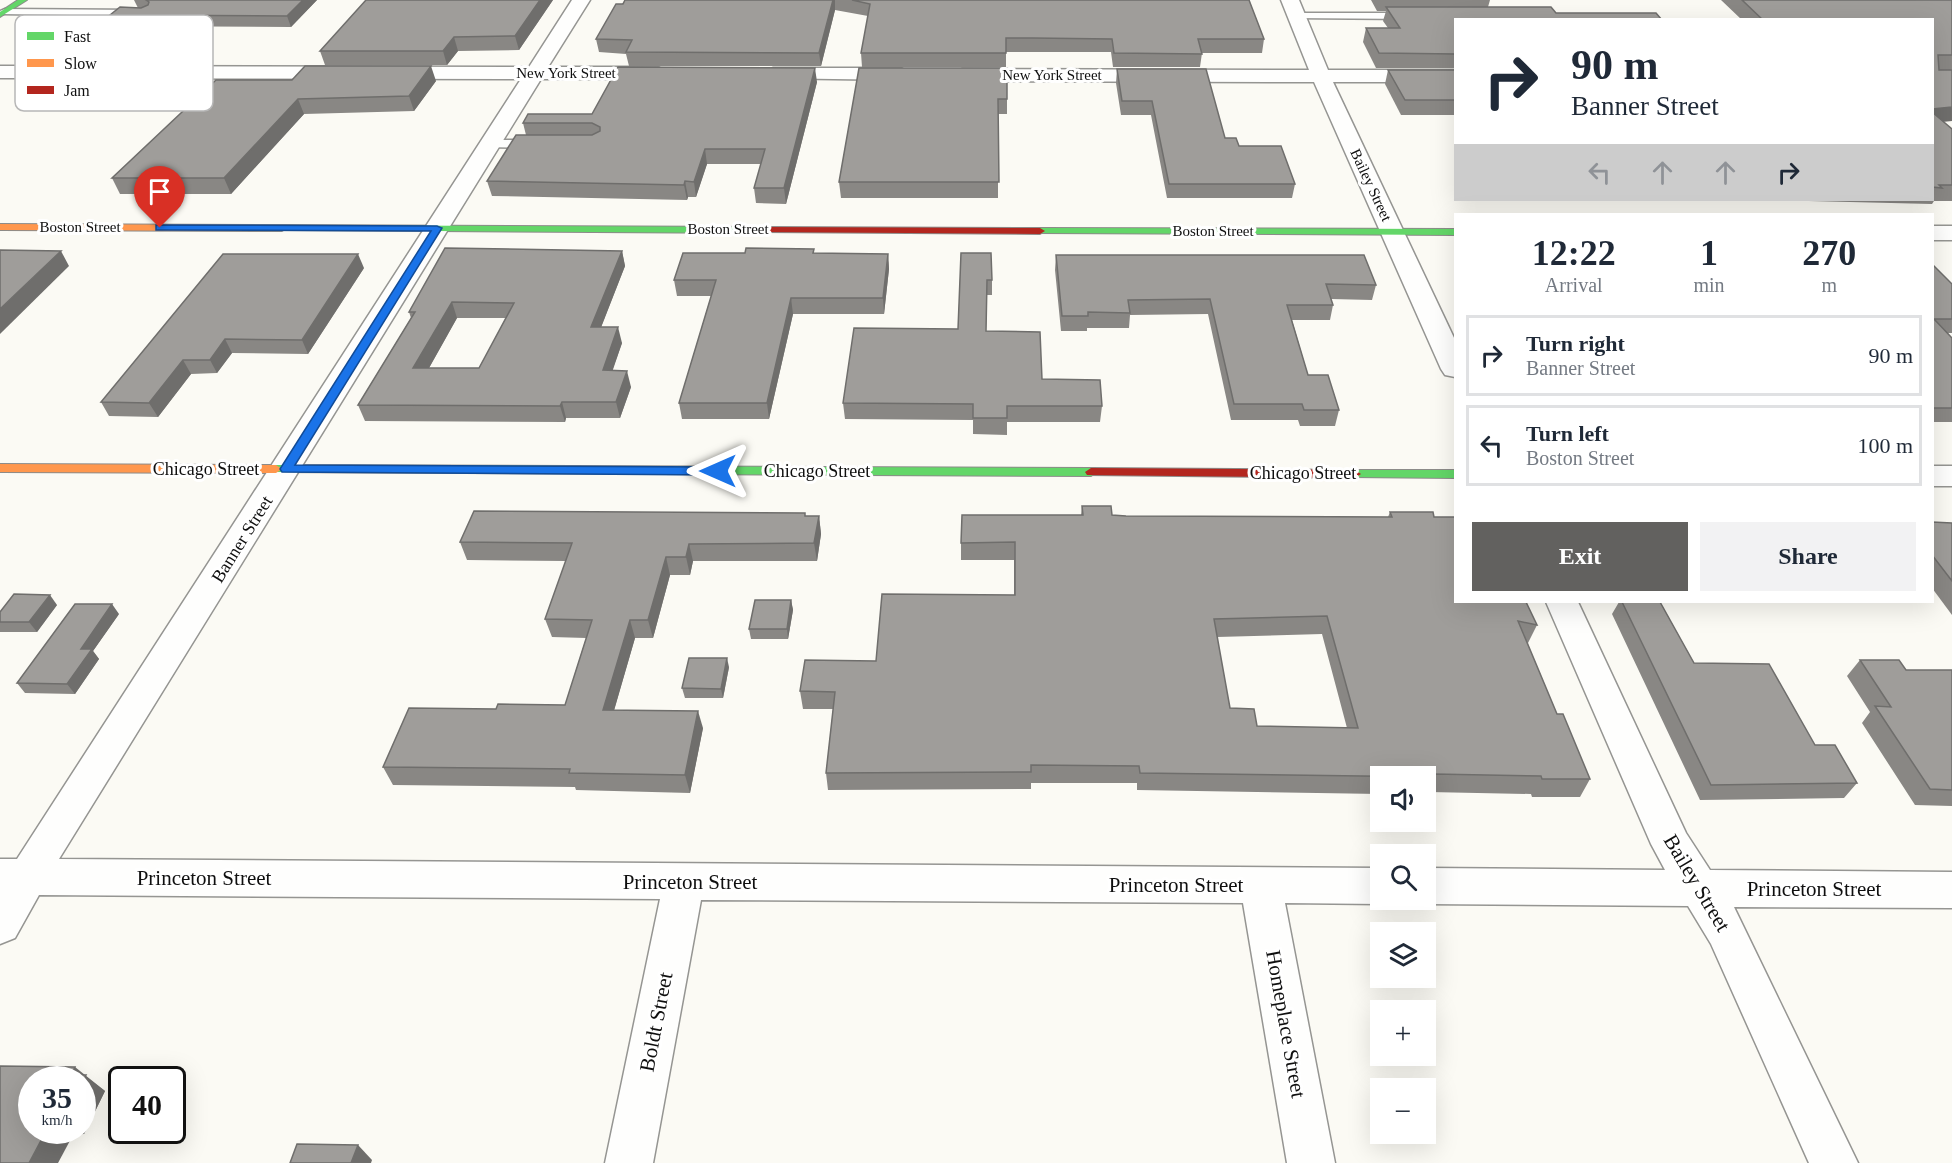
<!DOCTYPE html>
<html lang="en">
<head>
<meta charset="utf-8">
<style>
  :root { --surface:#fff; --page:#f2f2f3; --text:#1f2937; --muted:#747a83; --line:#e0e1e3; --accent:#62615f }
  body { margin:0; font-family:"Times New Roman",serif; background:var(--page); color:var(--text); height:100vh; display:flex; flex-direction:column; font-size:22px; white-space:nowrap }
  * { box-sizing:border-box; margin:0 }
  p { font-size:20px; color:var(--muted) }
  .icon { flex:none; width:33px; height:33px; fill:none; stroke:currentColor; stroke-width:2; stroke-linecap:round; stroke-linejoin:round }
  .map { position:relative; flex:1; overflow:hidden }
  .sheet { position:absolute; left:1454px; top:213px; width:480px; height:390px; display:flex; flex-direction:column; background:var(--surface); border-radius:0px; box-shadow:0 6px 24px #0002 }
  .sheet>* { flex:none }
  .top-card { position:absolute; left:1454px; top:18px; width:480px; height:183px; border-radius:0px; box-shadow:0 6px 24px #0002; background:#fff; color:var(--text); overflow:hidden }
  .buttons { position:absolute; left:1370px; top:766px; display:grid; gap:12px }
  .buttons a { display:grid; place-items:center; width:66px; height:66px; border-radius:0px; background:var(--surface); box-shadow:0 6px 24px #0002; font-size:30px }
  .speed { position:absolute; left:18px; top:1066px; display:flex; gap:12px; font-size:30px; font-weight:700; text-align:center }
  .speed>* { display:grid; place-content:center; width:78px; height:78px; border-radius:50%; background:var(--surface); box-shadow:0 6px 24px #0002; line-height:1 }
  .speed small { font-size:15px; font-weight:400 }
  .speed .limit { border:3px solid #111; border-radius:9px; background:#fff; color:#111 }
  .pin { position:absolute; display:grid; place-items:center; width:51px; height:51px; color:#fff; margin:-62px -26px; border-radius:50% 50% 50% 0; rotate:-45deg; box-shadow:0 0 6px #0007 }
  .pin .icon { rotate:45deg }
  .me { position:absolute; width:66px; margin:-33px; rotate:270deg; stroke-linejoin:round; filter:drop-shadow(0 0 4px #0008) }
  .turn { display:flex; align-items:center; gap:21px; height:126px; padding:0 18px; font-size:27px }
  .turn .icon { width:78px; height:78px; stroke-width:2.5 }
  .turn b { display:block; font-size:42px; line-height:51px }
  .lanes { display:flex; align-items:center; height:57px; padding:0 18px; background:#0003; justify-content:center; gap:30px; direction:ltr }
  .lanes .off { opacity:.35 }
  .eta { display:flex; justify-content:space-evenly; align-items:center; height:102px; text-align:center }
  .eta b { font-size:36px; font-weight:800; line-height:42px }
  .primary-button { display:flex; gap:12px; margin-top:auto; padding:12px 18px }
  .primary-button a { flex:1; height:69px; border-radius:0px; background:var(--accent); color:#fff; font-size:24px; font-weight:800; line-height:69px; text-align:center }
  .primary-button a+a { background:var(--page); color:var(--text) }
  ul { padding:0; list-style:none }
  li { display:flex; align-items:center; gap:18px; height:81px; margin:0 12px 9px; padding:0 6px; border:3px solid var(--line); border-radius:0px }
  li div { flex:1 }
  li b { display:block; font-size:22px }
  li em { font-style:normal }
  .map>svg:first-child { display:block }
  .lines { fill:none; stroke-linecap:round; stroke-linejoin:round }
  .lane-casing { stroke:#959592; stroke-width:3 }
  .street-casing { stroke:#959592; stroke-width:3 }
  .fast-casing { stroke:#8c8b89; stroke-width:2 }
  .slow-casing { stroke:#8c8b89; stroke-width:2 }
  .jam-casing { stroke:#8c8b89; stroke-width:2 }
  .lane { fill:#fefefd; fill-rule:evenodd }
  .street { fill:#fefefd; fill-rule:evenodd }
  .fast { fill:#63d668; fill-rule:evenodd }
  .slow { fill:#ff974d; fill-rule:evenodd }
  .jam { fill:#b3261e; fill-rule:evenodd }
  .wall { fill:#898784; fill-rule:evenodd }
  .shaded-wall { fill:#6f6e6c }
  .building { fill:#9f9d9a; stroke:#6f6e6c; stroke-width:1.5; fill-rule:evenodd }
  .route { fill:#1a73e8; stroke:#114b97; stroke-width:1.5 }
  .labels { text-anchor:middle; dominant-baseline:central; stroke-width:6; stroke-linejoin:round; paint-order:stroke }
  .far-street-label { font-size:15px; fill:#0f0f0f; stroke:#fff }
  .street-label { font-size:18px; fill:#0f0f0f; stroke:#fff }
  .near-street-label { font-size:21px; fill:#0f0f0f; stroke:#fff }
  .key { fill:#fff; stroke:#b7b7b7; stroke-width:1.5 }
  .key-label { font-size:16px; fill:#0f0f0f }
</style>
</head>
<body>
<div class="map">
<svg width="1952" height="1163" viewBox="0 0 1952 1163">
  <rect width="100%" height="100%" fill="#fbfaf4"/>
  <g class="lines">
    <defs>
      <g id="lane">
        <polygon points="5,9 140,10 146,13 140,16 1,14 0,11"/>
        <polygon points="1296,13 1411,13 1417,16 1411,19 1292,18 1290,16"/>
        <polygon points="491,140 537,140 544,144 537,148 486,147 486,141"/>
      </g>
      <g id="street">
        <polygon points="572,0 590,0 548,67 658,67 668,73 658,79 541,79 59,859 1380,868 1380,900 1391,900 1380,904 1285,903 1335,1163 1287,1163 1243,903 701,900 653,1163 605,1163 660,899 39,895 15,938 0,944 0,859 17,859 521,79 0,78 0,66 529,67"/>
        <polygon points="1281,0 1299,0 1328,70 1455,70 1455,82 1333,82 1455,340 1455,377 1445,375 1441,369 1314,82 962,81 952,75 962,69 1309,70"/>
        <polygon points="773,68 901,68 911,74 901,80 766,78 763,74"/>
        <rect x="1932" y="226" width="20" height="14"/>
        <rect x="1932" y="466" width="20" height="20"/>
        <polygon points="1546,602 1578,602 1686,833 1710,870 1952,872 1952,908 1734,907 1858,1163 1809,1163 1711,944 1688,906 1425,904 1414,900 1425,900 1425,868 1665,870 1651,844"/>
      </g>
      <g id="fast">
        <polygon points="18,0 27,0 0,17 0,12"/>
        <polygon points="282,225 763,227 768,230 763,233 279,230 277,228"/>
        <polygon points="1040,228 1455,229 1455,235 1037,233 1035,231"/>
        <polygon points="276,465 1091,468 1097,472 1091,476 272,472 270,469"/>
        <polygon points="1355,470 1455,470 1455,478 1351,477 1349,474 1351,471"/>
      </g>
      <g id="slow">
        <polygon points="0,224 282,225 287,228 282,231 0,230"/>
        <polygon points="0,464 276,465 282,469 276,473 0,472"/>
      </g>
      <g id="jam">
        <polygon points="763,227 1040,228 1045,231 1040,234 760,232 760,228"/>
        <polygon points="1091,468 1355,470 1361,474 1355,478 1087,475 1085,472"/>
      </g>
    </defs>
    <use href="#lane" class="lane-casing"/>
    <use href="#street" class="street-casing"/>
    <use href="#fast" class="fast-casing"/>
    <use href="#slow" class="slow-casing"/>
    <use href="#jam" class="jam-casing"/>
    <use href="#lane" class="lane"/>
    <use href="#street" class="street"/>
    <use href="#fast" class="fast"/>
    <use href="#slow" class="slow"/>
    <use href="#jam" class="jam"/>
  </g>
  <g class="wall">
    <polygon points="134,0 317,0 291,27 115,26 110,15 138,8"/>
    <polygon points="553,0 519,50 458,51 447,65 325,65 320,51"/>
    <polygon points="625,0 1249,0 1264,39 1262,53 1202,53 1200,67 1113,67 1111,52 1006,52 1006,67 862,67 861,53 868,16 835,10 821,66 629,66 626,54 599,52 596,39"/>
    <polygon points="1371,0 1490,0 1488,7 1455,20 1455,68 1376,68 1363,42 1366,28 1388,28 1383,21 1386,11 1377,11"/>
    <polygon points="1721,0 1952,0 1952,69 1943,122 1952,129 1952,201 1934,201 1932,204 1767,200 1932,200 1932,20 1742,20"/>
    <polygon points="859,68 1007,99 1007,114 998,114 998,198 841,198 839,182"/>
    <polygon points="1117,69 1225,138 1239,146 1295,184 1292,198 1167,198 1151,115 1121,115 1116,83"/>
    <polygon points="1388,70 1455,70 1455,115 1401,115 1385,84"/>
    <polygon points="216,80 436,81 414,111 304,114 231,194 120,194 112,178"/>
    <polygon points="817,82 786,204 756,203 754,188 761,164 707,164 696,197 688,197 687,200 492,196 487,181 526,135 523,123 592,114"/>
    <path d="M622 251 625 266 601 327 622 343 612 371 631 387 620 418H566L565 422 365 421 358 405 411 318 409 312ZM457 318H506L479 368H429Z"/>
    <polygon points="814,253 888,254 889,269 884,314 793,314 769,419 682,419 679,403 711,296 677,296 674,280"/>
    <polygon points="961,253 992,280 992,295 987,295 986,331 1042,379 1102,406 1100,422 1007,422 1007,435 973,434 973,420 845,419 843,403 958,329"/>
    <polygon points="1056,255 1376,285 1372,300 1331,299 1333,305 1330,320 1292,320 1308,375 1339,410 1335,426 1300,426 1298,420 1231,420 1208,314 1130,315 1129,328 1087,328 1087,331 1061,331 1055,270"/>
    <polygon points="1932,264 1952,284 1952,333 1948,333 1952,338 1952,422 1932,422"/>
    <polygon points="364,268 308,354 232,353 217,373 191,374 158,417 109,416 101,402"/>
    <path d="M1082 506 1112 515 1126 516 1388 517 1390 512 1434 517 1537 625 1528 643 1527 642 1557 714 1590 779 1580 797H1532L1531 794 1429 792 1427 795H1425V777H1380V794L1137 790V783H1031V789L828 790 826 773 833 709H803L800 691 876 661 1014 595V560H961V543L1081 515ZM1322 634 1347 728 1257 726 1230 708 1217 637Z"/>
    <polygon points="806,516 819,516 821,534 817,561 693,561 690,575 670,575 653,638 635,638 614,710 703,728 690,793 576,790 575,787 393,785 383,767 496,709 565,705 586,638 552,637 545,619 566,561 467,560 460,542"/>
    <polygon points="1932,522 1952,523 1952,615 1932,588"/>
    <polygon points="791,600 793,610 788,639 751,639 749,629"/>
    <polygon points="1619,602 1660,602 1694,663 1815,745 1857,783 1844,798 1700,800 1612,614"/>
    <polygon points="57,605 37,632 0,632 0,612"/>
    <polygon points="119,614 93,651 99,659 75,694 25,693 17,683"/>
    <polygon points="1860,660 1906,670 1952,670 1952,806 1915,805 1862,723 1870,712 1847,676"/>
    <polygon points="729,667 723,698 685,698 682,688"/>
    <path d="M84 1075 105 1091 84 1134 73 1135 0 1163ZM82 1080V1131H32Z"/>
  </g>
  <g class="shaded-wall">
    <polygon points="303,0 317,0 291,27 287,16"/>
    <polygon points="540,0 553,0 519,50 515,36"/>
    <polygon points="833,0 835,0 835,10 821,66 819,53"/>
    <polygon points="454,37 458,51 447,65 443,51"/>
    <polygon points="431,66 436,81 414,111 409,96"/>
    <polygon points="815,68 817,82 786,204 784,188"/>
    <polygon points="298,99 304,114 231,194 224,178"/>
    <polygon points="1952,107 1952,121 1932,123 1932,109"/>
    <polygon points="705,149 707,164 696,197 694,182"/>
    <polygon points="685,181 688,197 687,200 684,185"/>
    <polygon points="61,251 69,266 0,334 0,309"/>
    <polygon points="622,251 625,266 595,343 591,327"/>
    <polygon points="358,254 364,268 308,354 302,340"/>
    <polygon points="888,254 889,269 884,314 883,298"/>
    <polygon points="791,298 793,314 769,419 767,403"/>
    <polygon points="452,302 457,318 420,384 413,368"/>
    <polygon points="618,327 622,343 607,387 603,370"/>
    <polygon points="225,339 232,353 217,373 210,360"/>
    <polygon points="183,360 191,374 158,417 149,403"/>
    <polygon points="627,371 631,387 620,418 616,402"/>
    <polygon points="562,402 566,418 565,422 560,406"/>
    <polygon points="819,516 821,534 817,561 814,543"/>
    <polygon points="689,544 693,561 690,575 686,557"/>
    <polygon points="666,557 670,575 653,638 648,620"/>
    <polygon points="50,595 57,605 37,632 29,622"/>
    <polygon points="791,600 793,610 788,639 787,629"/>
    <polygon points="112,604 119,614 93,651 99,659 75,694 67,684 81,649"/>
    <polygon points="630,620 635,638 609,728 603,710"/>
    <polygon points="727,658 729,667 723,698 721,689"/>
    <polygon points="698,711 703,728 690,793 685,775"/>
    <polygon points="75,1067 105,1091 84,1134 79,1131 82,1131 82,1080 71,1075"/>
    <polygon points="46,1131 69,1131 73,1135 58,1163 29,1163"/>
    <polygon points="358,1145 372,1160 371,1163 351,1163"/>
  </g>
  <g class="building">
    <polygon points="146,0 303,0 287,16 110,15 120,7 141,8 148,5 149,2"/>
    <polygon points="366,0 540,0 515,36 454,37 443,51 320,51"/>
    <polygon points="625,0 833,0 819,53 626,52 632,40 596,39 616,4 623,4"/>
    <polygon points="852,0 1249,0 1264,39 1198,39 1202,54 1114,53 1112,39 1033,38 1006,38 1006,53 861,53 870,4"/>
    <polygon points="1742,0 1952,0 1952,55 1938,55 1939,70 1952,70 1952,107 1932,109 1932,20 1763,20"/>
    <polygon points="1386,7 1551,7 1556,13 1656,13 1662,20 1455,20 1455,54 1379,53 1366,28 1400,28"/>
    <polygon points="305,66 431,66 409,96 298,99 224,178 112,178 216,80 292,80"/>
    <polygon points="618,67 815,68 784,188 754,188 765,149 705,149 694,182 685,181 684,185 487,181 516,135 592,135 600,131 600,127 592,123 523,123 528,114 592,114"/>
    <polygon points="859,68 1007,68 1007,99 998,99 999,182 839,182"/>
    <polygon points="1117,69 1206,69 1225,138 1236,138 1239,146 1281,146 1295,184 1169,184 1152,101 1122,101"/>
    <polygon points="1388,70 1455,70 1455,100 1405,100"/>
    <polygon points="1932,112 1952,129 1952,185 1939,185 1942,188 1932,187"/>
    <path d="M445 248 622 251 591 327H618L603 370 627 371 616 402H562L560 406 358 405 415 312H409ZM452 302 514 303 479 368H413Z"/>
    <polygon points="746,248 814,249 813,253 888,254 883,298 791,298 767,403 679,403 716,280 674,280 683,253 745,253"/>
    <polygon points="0,250 61,251 0,309"/>
    <polygon points="961,253 991,253 992,280 987,280 986,331 1040,332 1042,379 1100,380 1102,406 1007,406 1007,418 973,418 973,404 843,403 854,328 958,329"/>
    <polygon points="223,254 358,254 302,340 225,339 210,360 183,360 149,403 101,402"/>
    <polygon points="1056,255 1364,255 1376,285 1326,284 1333,305 1287,305 1308,375 1328,375 1339,410 1304,410 1302,404 1234,404 1210,299 1128,300 1130,313 1088,312 1088,316 1062,316"/>
    <polygon points="1932,264 1952,284 1952,319 1934,319 1952,338 1952,408 1932,408"/>
    <path d="M1082 506H1111L1112 515 1126 516 1392 517 1390 512H1433L1434 517H1455V602H1526L1537 625 1518 621 1557 714H1563L1590 779H1542L1541 776 1434 774 1435 777 1140 773 1139 766 1031 765V772L826 773 835 692 800 691 805 660 876 661 882 594 1015 595V542L961 543 962 515H1083ZM1327 616 1358 728 1257 726 1254 709 1230 708 1214 619Z"/>
    <polygon points="474,511 805,513 805,516 819,516 814,543 689,544 686,557 666,557 648,620 630,620 603,710 698,711 685,775 569,773 570,769 383,767 409,708 496,709 498,704 565,705 592,620 545,619 572,543 460,542"/>
    <polygon points="1932,522 1952,523 1952,581 1932,555"/>
    <polygon points="14,594 50,595 29,622 0,622 0,612"/>
    <polygon points="755,600 791,600 787,629 749,629"/>
    <polygon points="1622,602 1660,602 1694,663 1769,664 1815,745 1835,745 1857,783 1711,785"/>
    <polygon points="75,604 112,604 81,649 92,649 67,684 17,683"/>
    <polygon points="689,658 727,658 721,689 682,688"/>
    <polygon points="1860,660 1899,660 1906,670 1952,670 1952,790 1930,789 1875,706 1891,707"/>
    <polygon points="0,1066 75,1067 71,1075 86,1075 82,1082 82,1080 32,1080 32,1131 46,1131 29,1163 0,1163"/>
    <polygon points="297,1144 358,1145 351,1163 290,1163"/>
  </g>
  <polygon class="route" points="156,225 437,226 442,228 295,465 718,467 724,471 718,475 282,472 280,469 431,231 160,230 156,230"/>
  <g class="labels">
    <g class="far-street-label">
      <text x="566" y="73">New York Street</text>
      <text x="1052" y="75">New York Street</text>
      <text transform="translate(1371 185) rotate(65)">Bailey Street</text>
      <text x="80" y="227">Boston Street</text>
      <text x="728" y="229">Boston Street</text>
      <text x="1213" y="231">Boston Street</text>
    </g>
    <g class="street-label">
      <text x="206" y="469">Chicago Street</text>
      <text x="817" y="471">Chicago Street</text>
      <text x="1303" y="473">Chicago Street</text>
      <text transform="translate(242 539) rotate(-58)">Banner Street</text>
    </g>
    <g class="near-street-label">
      <text x="204" y="878">Princeton Street</text>
      <text x="690" y="882">Princeton Street</text>
      <text transform="translate(1697 883) rotate(59)">Bailey Street</text>
      <text x="1176" y="885">Princeton Street</text>
      <text x="1814" y="889">Princeton Street</text>
      <text transform="translate(656 1022) rotate(-79)">Boldt Street</text>
      <text transform="translate(1286 1024) rotate(80)">Homeplace Street</text>
    </g>
  </g>
  <rect x="15" y="15" width="198" height="96" rx="9" class="key"/>
  <rect x="27" y="32" width="27" height="8" fill="#63d668"/>
  <rect x="27" y="59" width="27" height="8" fill="#ff974d"/>
  <rect x="27" y="86" width="27" height="8" fill="#b3261e"/>
  <g class="key-label">
    <text x="64" y="42">Fast</text>
    <text x="64" y="69">Slow</text>
    <text x="64" y="96">Jam</text>
  </g>
</svg>
<div class="buttons">
<a><svg class="icon" aria-label="sound" viewBox="0 0 24 24"><path d="M4 9h4l5-4v14l-5-4H4zM17 9q2 3 0 6"/></svg></a>
<a><svg class="icon" aria-label="search" viewBox="0 0 24 24"><circle cx="10" cy="10" r="6"/><path d="M15 15l6 6"/></svg></a>
<a><svg class="icon" aria-label="layers" viewBox="0 0 24 24"><path d="M12 4l9 5-9 5-9-5zM3 14l9 5 9-5"/></svg></a>
<a>+</a>
<a>−</a>
</div>
<div class="speed"><div>35<small>km/h</small></div><div class="limit">40</div></div>
<div class="pin" style="left:160px;top:228px;background:#d93025"><svg class="icon" aria-label="arrive" viewBox="0 0 24 24"><path d="M6 21V4h12l-3 4 3 4H6"/></svg></div>
<svg class="me" style="left:718px;top:471px" viewBox="-20 -20 40 40"><path d="M0-17L14 15 0 8-14 15z" fill="#1a73e8" stroke="#fff" stroke-width="4"/></svg>
<div class="top-card">
<div class="turn"><svg class="icon" aria-label="right" viewBox="0 0 24 24"><path d="M7 20v-9h11M14 6l5 5-5 5"/></svg><div><b>90 m</b>Banner Street</div></div>
<div class="lanes"><svg class="icon off" aria-label="left" viewBox="0 0 24 24"><path d="M17 20v-9H6M10 6l-5 5 5 5"/></svg><svg class="icon off" aria-label="ahead" viewBox="0 0 24 24"><path d="M12 20V5M6 11l6-6 6 6"/></svg><svg class="icon off" aria-label="ahead" viewBox="0 0 24 24"><path d="M12 20V5M6 11l6-6 6 6"/></svg><svg class="icon" aria-label="right" viewBox="0 0 24 24"><path d="M7 20v-9h11M14 6l5 5-5 5"/></svg></div>
</div>
<section class="sheet">
<div class="eta">
<div><b>12:22</b><p>Arrival</p></div>
<div><b>1</b><p>min</p></div>
<div><b>270</b><p>m</p></div>
</div>
<ul>
<li><svg class="icon" aria-label="right" viewBox="0 0 24 24"><path d="M7 20v-9h11M14 6l5 5-5 5"/></svg><div><b>Turn right</b><p>Banner Street</p></div><em>90 m</em></li>
<li><svg class="icon" aria-label="left" viewBox="0 0 24 24"><path d="M17 20v-9H6M10 6l-5 5 5 5"/></svg><div><b>Turn left</b><p>Boston Street</p></div><em>100 m</em></li>
</ul>
<div class="primary-button"><a>Exit</a><a>Share</a></div>
</section>
</div>
</body>
</html>
